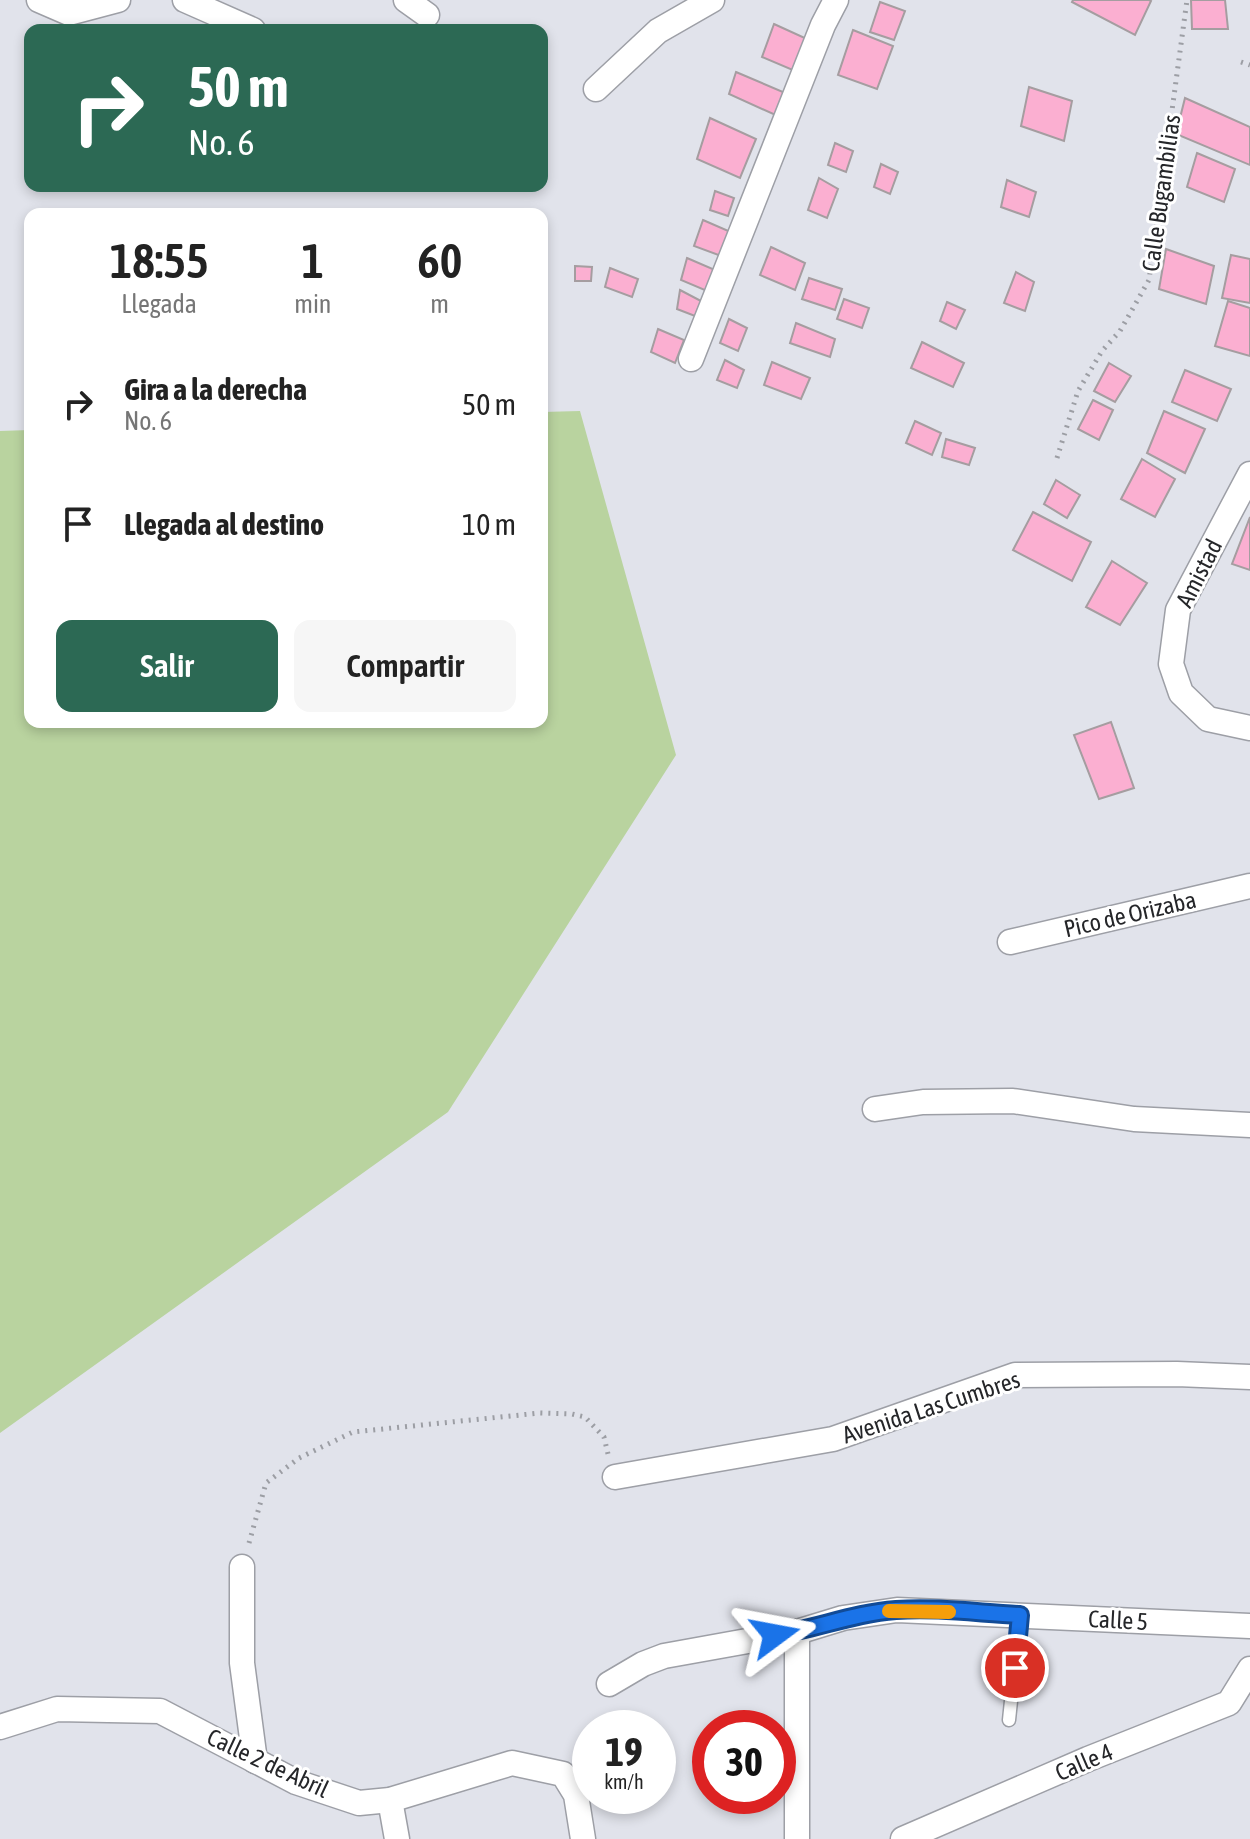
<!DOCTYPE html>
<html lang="es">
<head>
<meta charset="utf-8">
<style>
  :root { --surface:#fff; --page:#f6f6f6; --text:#222; --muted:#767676; --accent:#2c6954 }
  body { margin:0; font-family:"Asap Condensed",sans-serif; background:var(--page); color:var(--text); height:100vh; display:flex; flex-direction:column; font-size:30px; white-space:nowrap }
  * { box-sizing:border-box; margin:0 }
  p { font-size:26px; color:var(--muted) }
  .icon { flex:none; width:44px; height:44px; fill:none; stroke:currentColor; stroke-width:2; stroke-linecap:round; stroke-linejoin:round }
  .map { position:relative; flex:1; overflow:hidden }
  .details { position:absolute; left:24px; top:208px; width:524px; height:520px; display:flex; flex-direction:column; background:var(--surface); border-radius:16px; box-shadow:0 4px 12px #0003 }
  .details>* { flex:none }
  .hud { position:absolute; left:24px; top:24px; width:524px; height:168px; border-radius:16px; box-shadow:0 4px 12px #0003; background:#2c6954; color:#fff; overflow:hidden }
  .speed { position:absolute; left:572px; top:1710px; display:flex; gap:16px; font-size:40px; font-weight:700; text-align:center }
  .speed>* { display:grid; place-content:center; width:104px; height:104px; border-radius:50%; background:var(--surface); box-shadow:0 4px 12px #0003; line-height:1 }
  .speed small { font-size:20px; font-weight:400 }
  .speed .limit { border:12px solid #d22; background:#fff; color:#111 }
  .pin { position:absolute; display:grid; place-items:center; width:68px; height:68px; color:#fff; margin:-34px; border:4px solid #fff; border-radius:50%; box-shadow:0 2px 8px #0007 }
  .me { position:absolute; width:88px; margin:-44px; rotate:77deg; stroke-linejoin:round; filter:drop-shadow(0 0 6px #0008) }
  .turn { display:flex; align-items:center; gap:28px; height:168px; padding:0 32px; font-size:36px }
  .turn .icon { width:104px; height:104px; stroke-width:2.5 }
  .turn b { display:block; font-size:56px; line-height:68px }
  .eta { display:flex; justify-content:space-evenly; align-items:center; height:136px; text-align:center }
  .eta b { font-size:48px; font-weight:600; line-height:56px }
  .primary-button { display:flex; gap:16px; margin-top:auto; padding:16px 32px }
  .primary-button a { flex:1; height:92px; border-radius:16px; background:var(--accent); color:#fff; font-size:32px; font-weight:600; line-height:92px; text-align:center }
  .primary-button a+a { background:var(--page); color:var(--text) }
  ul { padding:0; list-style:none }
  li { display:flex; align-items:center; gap:24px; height:120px; padding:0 32px }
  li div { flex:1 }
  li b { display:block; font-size:30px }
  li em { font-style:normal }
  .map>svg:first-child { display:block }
  .green { fill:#b9d39f }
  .building { fill:#fbafd1; stroke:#a59da0; stroke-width:2 }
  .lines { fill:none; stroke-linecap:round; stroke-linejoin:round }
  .lane-casing { stroke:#9d9fa6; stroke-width:15 }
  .street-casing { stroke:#9d9fa6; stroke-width:27 }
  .path { stroke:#9c9ea4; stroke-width:5; stroke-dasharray:2 6; stroke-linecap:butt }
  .lane { stroke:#fff; stroke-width:12 }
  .street { stroke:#fff; stroke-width:24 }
  .route-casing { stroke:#114b97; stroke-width:20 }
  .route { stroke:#1a73e8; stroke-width:14 }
  .slow { stroke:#f59e0b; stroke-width:14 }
  .labels { text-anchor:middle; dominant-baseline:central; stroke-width:6; stroke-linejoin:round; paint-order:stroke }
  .street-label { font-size:24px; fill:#252629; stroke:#fff }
</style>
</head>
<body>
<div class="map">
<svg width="1250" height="1839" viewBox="0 0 1250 1839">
  <rect width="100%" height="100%" fill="#e1e3eb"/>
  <polygon class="green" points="580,411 676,755 448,1112 0,1433 0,431 30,430 30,722 542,722 542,412"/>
  <g class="building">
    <polygon points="1073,0 1149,0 1151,1 1135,35 1072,2"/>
    <polygon points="1191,0 1225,0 1228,29 1192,29"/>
    <polygon points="880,2 905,11 894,40 870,32"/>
    <polygon points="774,24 807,39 795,71 762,57"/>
    <polygon points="853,30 893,46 877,89 838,75"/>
    <polygon points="736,72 790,95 780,117 729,94"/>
    <polygon points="1029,87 1072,101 1064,141 1021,126"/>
    <polygon points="1185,98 1250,127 1250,165 1176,134"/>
    <polygon points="710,118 756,139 740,178 697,159"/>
    <polygon points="835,143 853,151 846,172 828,165"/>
    <polygon points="1197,153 1235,169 1224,202 1187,187"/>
    <polygon points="881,164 898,172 890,194 874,187"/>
    <polygon points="819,178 838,189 827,218 808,210"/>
    <polygon points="1007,180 1036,192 1029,217 1001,207"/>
    <polygon points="715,191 734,198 728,216 710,210"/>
    <polygon points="703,220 733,233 724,257 694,246"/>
    <polygon points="771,247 805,263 795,290 760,275"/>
    <polygon points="1166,249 1214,266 1206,304 1159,289"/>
    <polygon points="1231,255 1250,259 1250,303 1222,298"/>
    <polygon points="687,258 715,270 707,291 681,280"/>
    <polygon points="575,266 592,267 591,281 575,281"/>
    <polygon points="610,268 638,279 632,297 605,287"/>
    <polygon points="1016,272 1034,282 1025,311 1004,303"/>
    <polygon points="809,278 842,289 835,310 802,299"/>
    <polygon points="680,290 701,301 695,316 677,309"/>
    <polygon points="844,299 869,308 862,328 837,319"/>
    <polygon points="1228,301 1250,308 1250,356 1215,346"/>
    <polygon points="947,302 965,310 956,329 940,321"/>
    <polygon points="729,319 747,328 738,351 720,343"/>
    <polygon points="796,323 835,339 830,357 790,343"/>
    <polygon points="658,329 684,340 675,363 651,352"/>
    <polygon points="922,342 964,363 953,387 911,368"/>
    <polygon points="725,360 744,370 737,388 717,380"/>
    <polygon points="772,362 810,378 801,399 764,385"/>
    <polygon points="1109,363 1131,376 1115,402 1094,391"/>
    <polygon points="1185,370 1231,389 1217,421 1172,402"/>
    <polygon points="1093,400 1113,410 1099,440 1078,429"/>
    <polygon points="1164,411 1205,429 1185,473 1147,453"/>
    <polygon points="915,421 941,433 932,455 906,443"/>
    <polygon points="946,439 975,448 969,465 942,457"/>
    <polygon points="1142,459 1175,479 1155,517 1121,499"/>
    <polygon points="1056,480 1080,495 1067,518 1044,504"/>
    <polygon points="1033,512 1091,542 1072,581 1013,550"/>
    <polygon points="1250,517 1250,570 1232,564"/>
    <polygon points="1112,561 1147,583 1120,625 1086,607"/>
    <polygon points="1111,722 1134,788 1099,799 1074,735"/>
  </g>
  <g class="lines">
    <defs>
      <polyline id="lane" points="1009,1720 1020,1615"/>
      <g id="street">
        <polyline points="39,0 69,13 118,0"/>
        <polyline points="185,0 253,30"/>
        <polyline points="406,0 427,15"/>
        <polyline points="596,89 658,31 712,0"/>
        <polyline points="691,359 823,25 836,0"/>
        <polyline points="1250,474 1178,610 1171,664 1181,693 1208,719 1250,728"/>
        <polyline points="1010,942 1250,886"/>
        <polyline points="875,1109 923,1102 1013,1101 1134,1119 1250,1125"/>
        <polyline points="615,1477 833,1439 1015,1375 1177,1374 1250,1377"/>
        <polyline points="242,1567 242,1663 255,1761"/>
        <polyline points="609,1684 643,1664 664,1656 797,1632 843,1618 897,1610 1250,1626"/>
        <polyline points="0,1727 57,1709 160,1711 296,1782 359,1803 390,1800 512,1763 563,1774 576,1795 583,1839"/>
        <polyline points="390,1800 397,1839"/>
        <polyline points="797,1839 797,1632"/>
        <polyline points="903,1839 1088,1759 1229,1703 1250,1669"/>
      </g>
    </defs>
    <use href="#lane" class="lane-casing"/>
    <use href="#street" class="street-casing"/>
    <g class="path">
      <polyline points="1241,62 1250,65"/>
      <polyline points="1057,458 1078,391 1102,351 1120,331 1149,280 1187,0"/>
      <polyline points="249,1543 266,1483 299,1458 353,1432 540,1413 572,1414 585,1417 604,1437 608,1454"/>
    </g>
    <use href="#lane" class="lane"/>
    <use href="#street" class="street"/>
  </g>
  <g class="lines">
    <defs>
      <path id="route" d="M775 1635C816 1629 854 1613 896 1610 936 1607 979 1613 1020 1615L1015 1668"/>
    </defs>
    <use href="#route" class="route-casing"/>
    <use href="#route" class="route"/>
    <polyline class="slow" points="889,1611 949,1612"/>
  </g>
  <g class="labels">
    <g class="street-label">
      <text transform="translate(1161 193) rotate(-82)">Calle Bugambilias</text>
      <text transform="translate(1199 573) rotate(-63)">Amistad</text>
      <text transform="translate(1130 914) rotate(-13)">Pico de Orizaba</text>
      <text transform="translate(931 1407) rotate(-18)">Avenida Las Cumbres</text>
      <text transform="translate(1118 1620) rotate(3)">Calle 5</text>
      <text transform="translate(1084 1762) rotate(-23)">Calle 4</text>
      <text transform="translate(268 1763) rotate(25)">Calle 2 de Abril</text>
    </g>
  </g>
</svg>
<div class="speed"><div>19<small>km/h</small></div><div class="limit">30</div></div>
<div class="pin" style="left:1015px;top:1668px;background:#d93025"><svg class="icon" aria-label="arrive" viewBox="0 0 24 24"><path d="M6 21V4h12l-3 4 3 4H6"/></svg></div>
<svg class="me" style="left:775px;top:1635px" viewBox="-20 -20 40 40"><path d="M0-17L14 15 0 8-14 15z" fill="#1a73e8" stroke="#fff" stroke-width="4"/></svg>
<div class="hud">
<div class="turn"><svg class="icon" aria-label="right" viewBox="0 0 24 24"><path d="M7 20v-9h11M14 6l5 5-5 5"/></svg><div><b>50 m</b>No. 6</div></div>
</div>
<section class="details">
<div class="eta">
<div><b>18:55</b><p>Llegada</p></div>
<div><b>1</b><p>min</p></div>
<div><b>60</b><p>m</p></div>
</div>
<ul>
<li><svg class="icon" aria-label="right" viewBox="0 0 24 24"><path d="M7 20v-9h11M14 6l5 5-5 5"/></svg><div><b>Gira a la derecha</b><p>No. 6</p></div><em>50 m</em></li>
<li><svg class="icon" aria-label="arrive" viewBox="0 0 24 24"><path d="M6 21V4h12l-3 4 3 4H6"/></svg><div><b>Llegada al destino</b></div><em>10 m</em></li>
</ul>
<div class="primary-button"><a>Salir</a><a>Compartir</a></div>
</section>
</div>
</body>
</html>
